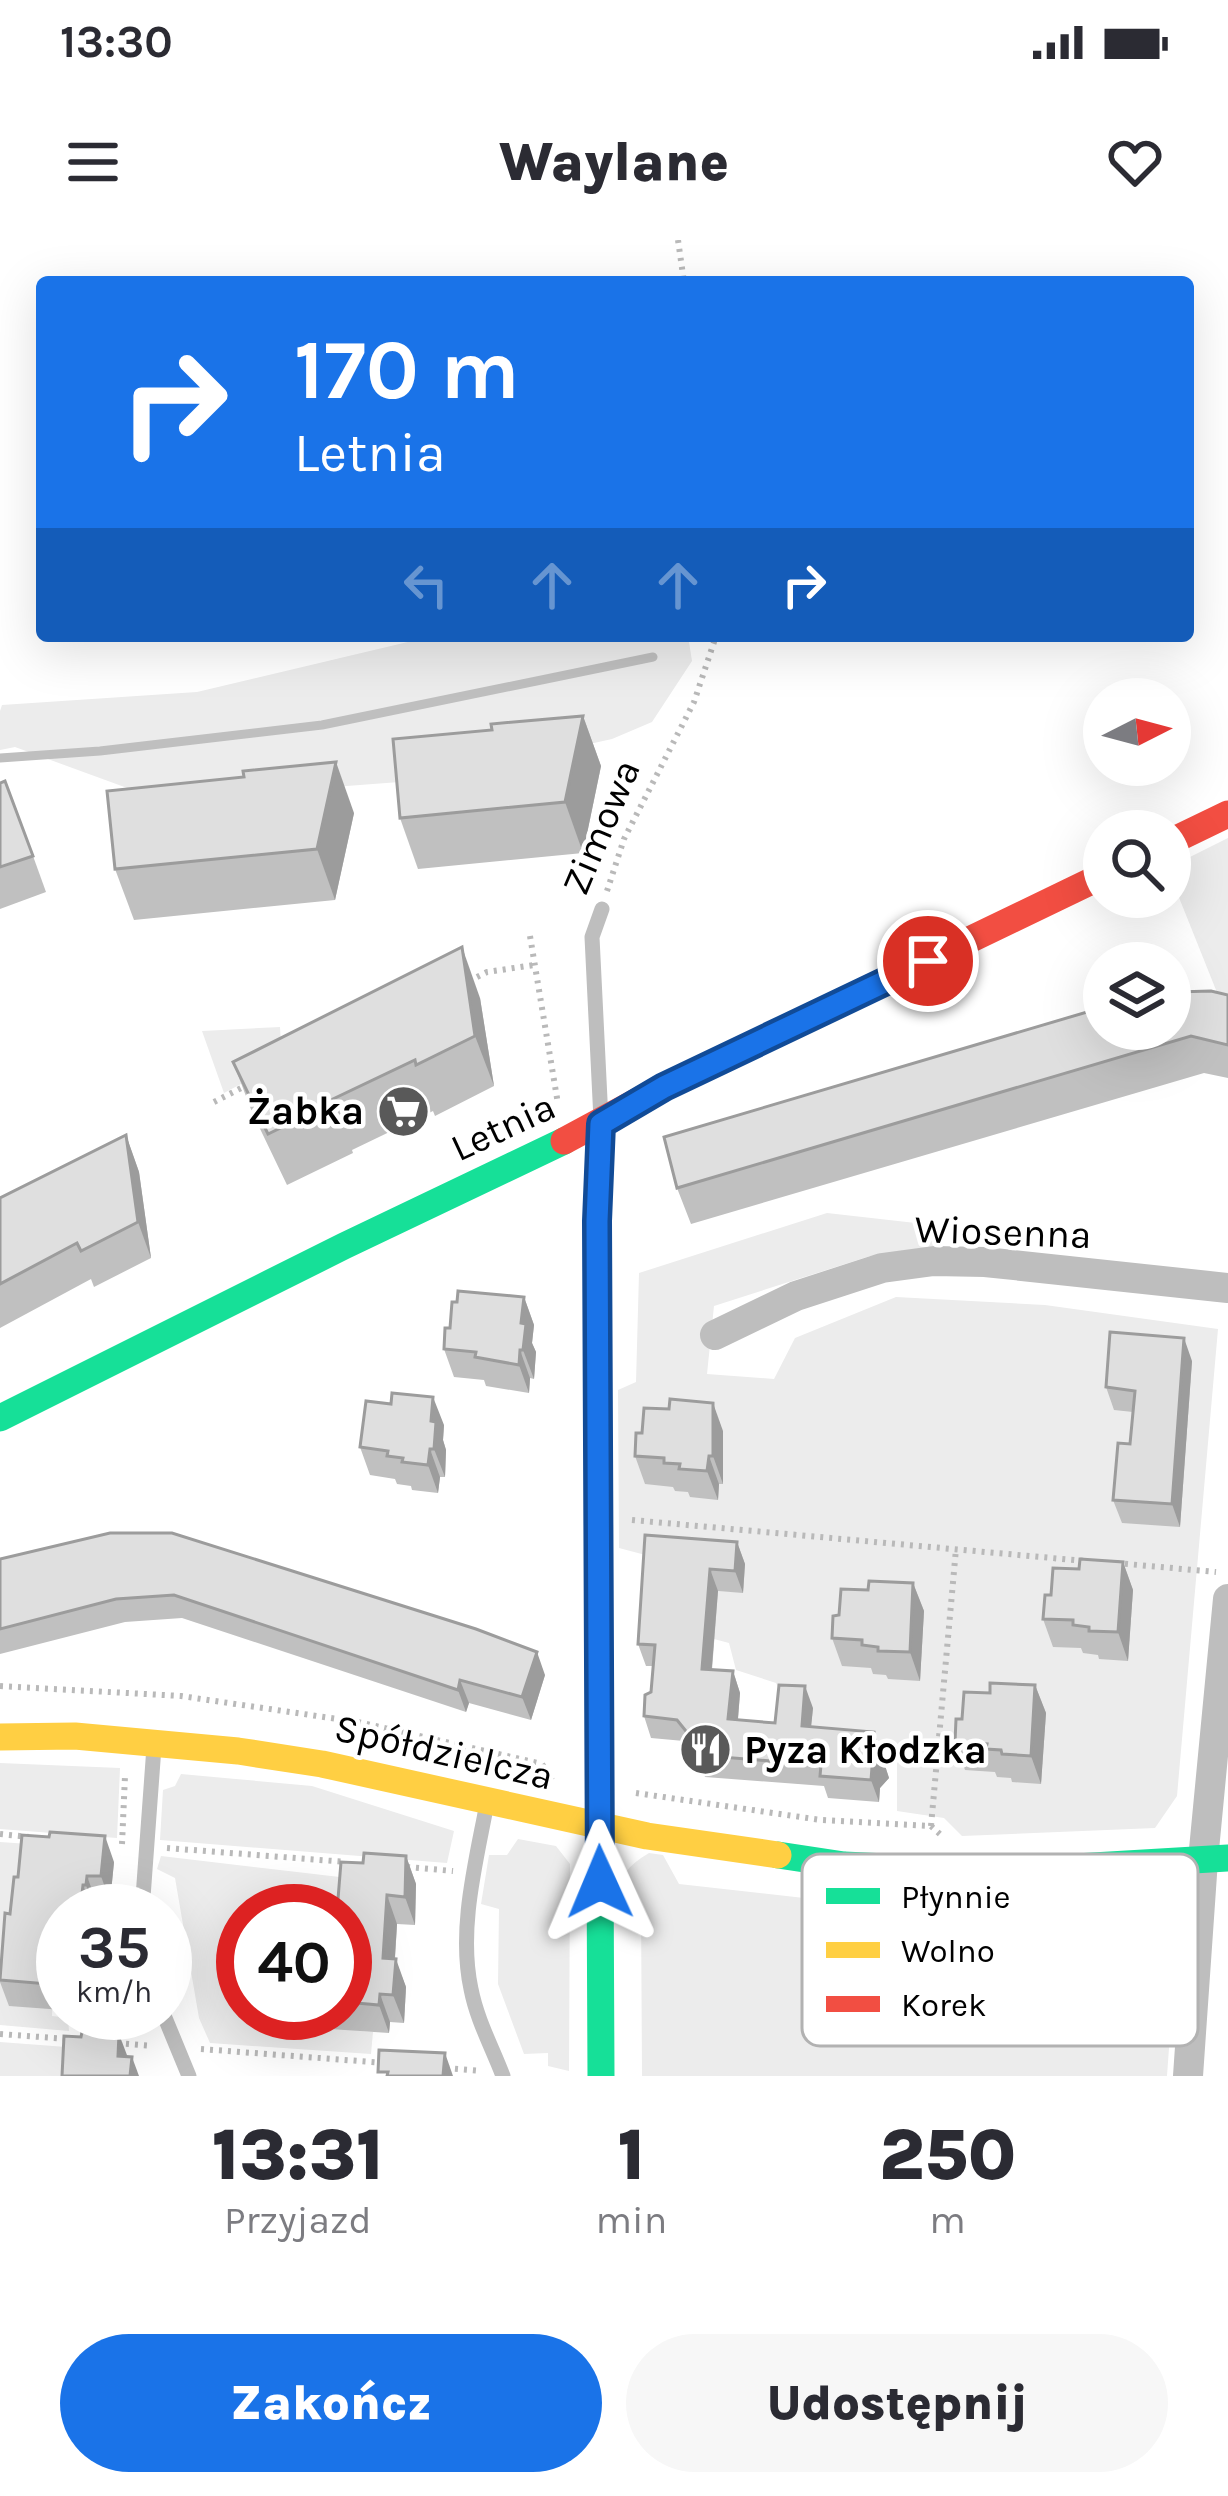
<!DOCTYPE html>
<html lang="pl">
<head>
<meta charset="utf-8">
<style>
  :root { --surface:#fff; --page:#f7f7f7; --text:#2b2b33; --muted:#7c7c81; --accent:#1a73e8 }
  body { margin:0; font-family:Karla,sans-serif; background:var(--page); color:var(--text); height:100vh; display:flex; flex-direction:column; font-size:45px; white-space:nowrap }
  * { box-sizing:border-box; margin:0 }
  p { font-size:39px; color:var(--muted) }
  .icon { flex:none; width:66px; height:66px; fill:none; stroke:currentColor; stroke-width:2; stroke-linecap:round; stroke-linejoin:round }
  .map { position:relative; height:1836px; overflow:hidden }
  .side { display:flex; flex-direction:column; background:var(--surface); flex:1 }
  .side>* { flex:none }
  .banner { position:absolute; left:36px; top:36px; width:1158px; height:366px; border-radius:12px; box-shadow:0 12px 48px #0002; background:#1a73e8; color:#fff; overflow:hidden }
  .needle { width:78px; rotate:84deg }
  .tools { position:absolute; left:1083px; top:438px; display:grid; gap:24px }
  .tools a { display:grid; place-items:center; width:108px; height:108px; border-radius:50%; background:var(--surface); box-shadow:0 12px 48px #0002; font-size:60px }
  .speed { position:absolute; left:36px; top:1644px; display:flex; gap:24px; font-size:60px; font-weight:700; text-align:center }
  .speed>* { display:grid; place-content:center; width:156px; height:156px; border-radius:50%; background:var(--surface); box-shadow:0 12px 48px #0002; line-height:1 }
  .speed small { font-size:30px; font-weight:400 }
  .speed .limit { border:18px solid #d22; background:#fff; color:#111 }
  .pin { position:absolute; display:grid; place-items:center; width:102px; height:102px; color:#fff; margin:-51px; border:6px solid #fff; border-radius:50%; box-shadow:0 3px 12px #0007 }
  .me { position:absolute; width:132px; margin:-66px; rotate:359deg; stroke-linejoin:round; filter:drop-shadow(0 0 9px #0008) }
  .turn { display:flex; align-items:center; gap:42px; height:252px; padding:0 60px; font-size:54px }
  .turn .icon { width:156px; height:156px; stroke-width:2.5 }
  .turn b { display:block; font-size:84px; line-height:102px }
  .lanes { display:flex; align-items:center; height:114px; padding:0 60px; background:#0003; justify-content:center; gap:60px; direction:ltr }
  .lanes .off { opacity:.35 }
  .eta { display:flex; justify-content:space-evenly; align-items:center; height:204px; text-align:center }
  .eta b { font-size:72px; font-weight:800; line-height:84px }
  .cta { display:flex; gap:24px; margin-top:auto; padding:24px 60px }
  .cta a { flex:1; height:138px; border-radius:72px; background:var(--accent); color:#fff; font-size:48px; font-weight:800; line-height:138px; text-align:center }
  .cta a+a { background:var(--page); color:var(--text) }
  .status { display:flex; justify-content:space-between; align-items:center; height:84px; padding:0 60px; background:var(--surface); direction:ltr }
  .status svg { height:33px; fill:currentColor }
  header { display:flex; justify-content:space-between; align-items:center; height:156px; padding:0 60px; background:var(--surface); font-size:54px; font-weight:800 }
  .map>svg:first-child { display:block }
  .green { fill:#ececec }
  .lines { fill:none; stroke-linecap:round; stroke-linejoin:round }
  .stream { stroke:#bfbfbf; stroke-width:9 }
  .path { stroke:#b9b9b9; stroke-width:6; stroke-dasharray:3 6; stroke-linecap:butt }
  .lane { stroke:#bebebe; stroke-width:15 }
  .street { stroke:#bebebe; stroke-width:30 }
  .fast { stroke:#16e098; stroke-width:27 }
  .slow { stroke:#ffcf43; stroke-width:27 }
  .jam { stroke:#f24e42; stroke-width:27 }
  .wall { fill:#c0c0c0 }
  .shaded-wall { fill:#9c9c9c }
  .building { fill:#dfdfdf; stroke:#9c9c9c; stroke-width:3 }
  .route-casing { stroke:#114b97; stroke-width:30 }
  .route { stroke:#1a73e8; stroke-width:21 }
  .labels { text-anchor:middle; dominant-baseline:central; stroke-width:9; stroke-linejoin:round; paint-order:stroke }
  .street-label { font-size:39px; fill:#000; stroke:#fff }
  .poi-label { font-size:39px; font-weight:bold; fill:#000; stroke:#fff; text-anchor:end }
  .key { fill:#fff; stroke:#b2b2b2; stroke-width:3 }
  .key-label { font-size:33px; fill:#000 }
</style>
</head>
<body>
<div class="status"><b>13:30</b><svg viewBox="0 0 49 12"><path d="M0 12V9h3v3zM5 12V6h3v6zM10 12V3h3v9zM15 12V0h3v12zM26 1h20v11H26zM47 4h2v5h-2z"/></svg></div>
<header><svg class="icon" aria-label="menu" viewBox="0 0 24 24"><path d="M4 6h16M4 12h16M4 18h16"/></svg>Waylane<svg class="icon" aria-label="heart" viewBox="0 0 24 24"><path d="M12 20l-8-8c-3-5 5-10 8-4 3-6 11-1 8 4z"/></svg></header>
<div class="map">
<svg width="1228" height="1836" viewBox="0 0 1228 1836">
  <rect width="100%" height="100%" fill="#fff"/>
  <g class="green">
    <polygon points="433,396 682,396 689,402 692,421 652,482 612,499 426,540 160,560 15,507 0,510 0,471 2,465 197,452"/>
    <polygon points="1228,598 1228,762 1220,760 1170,635 1170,627"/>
    <polygon points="280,787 282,822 224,853 202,791"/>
    <polygon points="827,973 951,987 941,1009 870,1016 714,1066 707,1134 774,1139 795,1098 896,1057 1045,1065 1218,1089 1177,1556 1155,1588 962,1596 944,1578 897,1571 897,1506 832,1509 787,1466 776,1443 736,1430 729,1403 714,1399 718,1351 743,1352 653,1317 619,1308 618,1150 636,1142 639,1033"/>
    <polygon points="0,1523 120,1528 117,1598 0,1589"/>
    <polygon points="181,1534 312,1546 454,1591 447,1623 160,1600 163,1550 175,1546"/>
    <polygon points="518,1599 556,1606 570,1624 569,1831 548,1826 548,1813 524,1814 498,1744 499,1669 481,1664 489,1615 507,1615"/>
    <polygon points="0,1602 58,1606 52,1776 68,1778 69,1791 0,1785"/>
    <path d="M649 1613 663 1615 679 1644 919 1671 1128 1663 1129 1649C1159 1650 1166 1656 1178 1683L1167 1836H642L641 1665 619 1664C618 1637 626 1627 649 1613Z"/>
    <polygon points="161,1616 374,1641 345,1671 243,1671 243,1773 332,1773 358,1791 373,1792 371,1814 210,1803 199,1778 175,1638 157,1629"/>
    <polygon points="0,1802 93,1809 64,1836 0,1836"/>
  </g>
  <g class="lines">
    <polyline class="stream" points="0,518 100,511 322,485 653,417"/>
    <g class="path">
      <polyline points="678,0 684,42"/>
      <polyline points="607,651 624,599 694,462 716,396"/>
      <polyline points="530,696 558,864"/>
      <polyline points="469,741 487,732 534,725"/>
      <polyline points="214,862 249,844"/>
      <polyline points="632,1280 1085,1321"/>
      <polyline points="1116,1323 1216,1332"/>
      <polyline points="0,1446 181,1456 358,1482 542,1524 552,1540"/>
      <polyline points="636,1553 821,1580 931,1586 941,1595"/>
      <polyline points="931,1586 956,1309"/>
      <polyline points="0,1594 29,1597"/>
      <polyline points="122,1604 125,1536"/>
      <polyline points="167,1608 346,1622"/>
      <polyline points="407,1627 453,1631"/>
      <polyline points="0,1794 68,1799"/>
      <polyline points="117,1803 152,1806"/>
      <polyline points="201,1809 385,1823"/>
      <polyline points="446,1828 481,1831"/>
    </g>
    <g class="lane">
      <polyline points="601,880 592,697 602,669"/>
      <path d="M487 1563C476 1622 458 1689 471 1749 477 1780 492 1807 503 1836"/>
      <polyline points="142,1671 154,1507"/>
      <polyline points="163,1773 189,1836"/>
    </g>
    <g class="street">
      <polyline points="715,1095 796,1056 882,1028 934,1021 985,1022 1228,1048"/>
      <polyline points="1188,1836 1203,1620 1228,1359"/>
    </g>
    <g class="fast">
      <polyline points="601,884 597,981 601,1836"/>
      <polyline points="0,1178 344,1006 564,901"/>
      <polyline points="778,1615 844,1625 992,1632 1228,1618"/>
    </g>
    <polyline class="slow" points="0,1497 75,1496 238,1511 322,1524 647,1596 778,1615"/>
    <g class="jam">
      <polyline points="1170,602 1228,574"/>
      <polyline points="564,901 664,847 1104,635"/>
    </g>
  </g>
  <g class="wall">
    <polygon points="583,476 601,526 583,613 418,629 400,578 492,490"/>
    <polygon points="0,543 33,616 46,652 0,669"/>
    <polygon points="354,573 335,660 134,680 115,629"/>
    <polygon points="1176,752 1228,755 1228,838 1204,833 691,984 677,948"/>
    <polygon points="480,758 494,846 435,876 433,871 352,910 353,913 287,945 252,872 233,822"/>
    <polygon points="126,895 139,932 151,1018 94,1047 91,1039 0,1088 0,958"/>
    <polygon points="524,1057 534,1085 532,1103 536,1112 534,1139 530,1138 529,1153 486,1146 484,1140 454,1137 444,1109 450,1088"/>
    <polygon points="1192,1121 1180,1287 1122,1283 1113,1260 1130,1204 1133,1172 1114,1170 1106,1147"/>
    <polygon points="444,1185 443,1200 446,1210 445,1237 440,1237 438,1253 412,1250 411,1246 397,1244 395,1239 370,1235 360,1207"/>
    <polygon points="723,1191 723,1244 719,1244 718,1260 690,1257 688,1252 675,1251 673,1247 645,1244 635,1216"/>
    <polygon points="737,1302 745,1324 743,1353 718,1351 712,1430 733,1431 740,1453 738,1480 775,1483 813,1468 811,1486 874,1492 889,1538 880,1548 879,1562 828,1558 824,1546 705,1537 698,1518 684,1501 651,1498 644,1476 651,1452 653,1426 646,1426 638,1404"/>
    <polygon points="0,1319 476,1389 545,1435 531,1480 469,1463 466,1472 182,1378 125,1382 0,1414"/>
    <polygon points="1123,1322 1133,1350 1128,1421 1099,1419 1098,1415 1083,1413 1081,1408 1053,1407 1043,1379 1051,1355 1079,1329"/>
    <polygon points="913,1343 924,1371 920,1441 888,1439 886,1435 873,1434 871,1428 842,1426 832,1398 839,1375 868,1350"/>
    <polygon points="1035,1445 1046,1473 1041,1544 1012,1542 1011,1538 997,1537 995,1532 965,1530 955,1502 962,1479 990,1453"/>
    <polygon points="406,1616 416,1644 415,1685 397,1684 395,1719 406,1747 404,1783 390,1782 389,1793 330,1789 325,1773 345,1773 345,1671 338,1659 363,1623"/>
    <polygon points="114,1622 110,1662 96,1661 95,1671 63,1671 63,1770 9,1766 0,1742 0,1730 18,1637"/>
  </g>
  <g class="shaded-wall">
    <polygon points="583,476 601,526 583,613 565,562"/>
    <polygon points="336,522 354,573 335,660 317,609"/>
    <polygon points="462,707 480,758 494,846 475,796"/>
    <polygon points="126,895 139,932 151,1018 138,982"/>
    <polygon points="524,1057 534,1085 532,1103 536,1112 534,1139 523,1110 521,1083"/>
    <polygon points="1184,1098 1192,1121 1180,1287 1172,1264"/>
    <polygon points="520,1110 530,1138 529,1153 519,1125"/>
    <polygon points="433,1157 444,1185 443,1200 446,1210 445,1237 434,1209 431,1181"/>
    <polygon points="713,1163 723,1191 723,1244 713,1216"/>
    <polygon points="430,1209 440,1237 438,1253 428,1225"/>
    <polygon points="709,1216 719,1244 718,1260 707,1231"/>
    <polygon points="737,1302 745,1324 743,1353 735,1331"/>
    <polygon points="1123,1322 1133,1350 1128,1421 1118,1392"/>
    <polygon points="710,1329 718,1351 710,1450 702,1429"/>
    <polygon points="913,1343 924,1371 920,1441 910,1412"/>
    <polygon points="537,1412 545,1435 531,1480 522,1457"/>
    <polygon points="733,1431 740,1453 736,1501 728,1479"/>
    <polygon points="460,1440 469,1463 466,1472 458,1450"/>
    <polygon points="1035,1445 1046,1473 1041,1544 1031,1516"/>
    <polygon points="805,1446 813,1468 809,1507 802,1486"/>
    <polygon points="874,1492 889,1538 880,1548 879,1562 871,1540"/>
    <polygon points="105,1596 114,1622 110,1662 101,1636"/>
    <polygon points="406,1616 416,1644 415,1685 405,1657"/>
    <polygon points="87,1636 96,1661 95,1671 86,1645"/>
    <polygon points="83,1645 93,1671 80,1671"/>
    <polygon points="387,1655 397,1684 393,1746 383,1718"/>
    <polygon points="396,1719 406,1747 404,1783 393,1755"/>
    <polygon points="380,1754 390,1782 389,1793 379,1765"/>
    <polygon points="119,1794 130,1823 118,1816"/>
    <polygon points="445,1813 453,1836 443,1836"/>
    <polygon points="132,1817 139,1836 130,1836"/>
  </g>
  <g class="building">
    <polygon points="583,476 565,562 400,578 393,499 492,490 491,484"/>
    <polygon points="336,522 317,609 115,629 107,551 244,537 243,531"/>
    <polygon points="5,541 33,616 0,627 0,543"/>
    <polygon points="462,707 475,796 416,825 415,820 333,859 334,862 268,894 233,822"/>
    <polygon points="1174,746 1176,752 1211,751 1228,755 1228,805 1191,796 677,948 664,897 1104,767 1104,789 1170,789 1170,747"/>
    <polygon points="126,895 138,982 81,1011 77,1003 0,1044 0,958"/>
    <polygon points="458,1051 524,1057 521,1083 526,1084 523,1110 520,1110 519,1125 475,1117 476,1112 444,1109 445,1088 450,1088 452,1062 457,1062"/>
    <polygon points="1110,1092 1184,1098 1172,1264 1113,1260 1118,1203 1130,1204 1135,1151 1106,1147"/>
    <polygon points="392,1153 433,1157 431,1181 436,1182 434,1209 430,1209 428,1225 402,1222 403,1218 387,1216 388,1211 360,1207 366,1161 391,1164"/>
    <polygon points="670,1159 713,1163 713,1216 709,1216 707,1231 679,1229 680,1224 664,1223 664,1218 635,1216 636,1193 642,1193 644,1168 669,1169"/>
    <polygon points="110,1293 172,1293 476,1389 537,1412 522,1457 460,1440 458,1450 174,1355 116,1359 0,1389 0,1319"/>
    <polygon points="645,1295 737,1302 735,1331 710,1329 702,1429 733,1431 728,1479 775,1483 779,1445 805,1446 802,1486 874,1492 873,1506 881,1517 872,1527 871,1540 820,1536 821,1525 697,1515 698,1506 677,1480 644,1476 645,1455 651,1452 655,1405 638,1404"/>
    <polygon points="1080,1319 1123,1322 1118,1392 1089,1391 1089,1387 1073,1385 1073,1380 1043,1379 1045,1355 1051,1355 1053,1328 1079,1329"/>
    <polygon points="869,1341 913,1343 910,1412 878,1411 878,1407 862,1405 862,1400 832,1398 833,1376 839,1375 841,1349 868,1350"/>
    <polygon points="990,1443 1035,1445 1031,1516 1002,1514 1001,1510 986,1509 987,1504 955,1502 956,1479 962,1479 964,1452 990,1453"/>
    <polygon points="50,1592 105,1596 101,1636 87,1636 86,1645 83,1645 80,1671 63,1671 63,1734 61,1734 60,1745 0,1740 5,1673 10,1674 14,1637 18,1637 22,1595 49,1597"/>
    <polygon points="364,1613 406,1616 405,1657 387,1655 383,1718 396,1719 393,1755 380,1754 379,1765 345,1762 345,1671 332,1671 333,1659 338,1659 341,1622 363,1623"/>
    <polygon points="82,1792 119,1794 118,1816 132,1817 130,1836 62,1836 64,1796 81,1797"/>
    <polygon points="379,1810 445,1813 443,1836 387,1836 388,1832 378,1832"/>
  </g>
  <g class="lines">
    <defs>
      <polyline id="route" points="600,1642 597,981 601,884 664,847 928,721"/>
    </defs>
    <use href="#route" class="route-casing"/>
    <use href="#route" class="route"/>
  </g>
  <defs>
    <symbol id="supermarket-disc" viewBox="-11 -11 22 22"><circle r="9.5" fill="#595959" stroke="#fff"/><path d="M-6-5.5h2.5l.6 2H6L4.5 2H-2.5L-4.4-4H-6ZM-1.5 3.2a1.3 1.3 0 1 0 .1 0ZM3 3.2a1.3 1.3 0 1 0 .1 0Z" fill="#fff"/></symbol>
    <symbol id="restaurant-disc" viewBox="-11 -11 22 22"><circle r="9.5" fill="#595959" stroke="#fff"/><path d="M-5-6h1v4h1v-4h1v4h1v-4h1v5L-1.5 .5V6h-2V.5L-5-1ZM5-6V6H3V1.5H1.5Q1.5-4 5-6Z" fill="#fff"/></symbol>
  </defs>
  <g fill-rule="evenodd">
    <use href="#supermarket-disc" x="374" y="842" width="59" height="59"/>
    <use href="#restaurant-disc" x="676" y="1480" width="59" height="59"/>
  </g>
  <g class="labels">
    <g class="street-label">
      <text transform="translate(601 587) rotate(-67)">Zimowa</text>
      <text transform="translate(503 887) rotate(-25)">Letnia</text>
      <text transform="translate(1003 992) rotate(2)">Wiosenna</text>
      <text transform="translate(444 1512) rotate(13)">Spółdzielcza</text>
    </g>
    <g class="poi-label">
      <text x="364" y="871">Żabka</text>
      <text x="744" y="1510" text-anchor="start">Pyza Kłodzka</text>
    </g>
  </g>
  <rect x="802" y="1614" width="396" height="192" rx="18" class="key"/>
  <rect x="826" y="1648" width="54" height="16" fill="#16e098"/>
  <rect x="826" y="1702" width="54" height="16" fill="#ffcf43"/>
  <rect x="826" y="1756" width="54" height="16" fill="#f24e42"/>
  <g class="key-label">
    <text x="901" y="1668">Płynnie</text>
    <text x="901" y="1722">Wolno</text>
    <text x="901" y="1776">Korek</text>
  </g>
</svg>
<div class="tools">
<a><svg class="needle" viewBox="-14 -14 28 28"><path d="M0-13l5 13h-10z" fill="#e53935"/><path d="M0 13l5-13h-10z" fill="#7c7c81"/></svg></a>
<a><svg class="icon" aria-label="search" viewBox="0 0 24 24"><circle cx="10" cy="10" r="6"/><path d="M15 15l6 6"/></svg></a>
<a><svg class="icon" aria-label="layers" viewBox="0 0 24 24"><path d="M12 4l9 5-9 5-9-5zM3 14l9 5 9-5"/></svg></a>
</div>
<div class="speed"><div>35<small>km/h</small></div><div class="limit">40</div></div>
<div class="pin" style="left:928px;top:721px;background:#d93025"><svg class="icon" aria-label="arrive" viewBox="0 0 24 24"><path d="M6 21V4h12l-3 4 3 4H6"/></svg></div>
<svg class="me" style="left:600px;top:1642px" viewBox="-20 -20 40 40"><path d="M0-17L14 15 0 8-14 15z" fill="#1a73e8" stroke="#fff" stroke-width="4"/></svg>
<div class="banner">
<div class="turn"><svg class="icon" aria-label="right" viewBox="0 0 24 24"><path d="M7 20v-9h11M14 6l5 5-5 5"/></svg><div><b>170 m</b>Letnia</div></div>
<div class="lanes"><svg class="icon off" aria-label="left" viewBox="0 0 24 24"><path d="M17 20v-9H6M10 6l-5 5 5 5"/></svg><svg class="icon off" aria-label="ahead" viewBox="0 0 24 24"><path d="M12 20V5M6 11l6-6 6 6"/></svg><svg class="icon off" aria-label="ahead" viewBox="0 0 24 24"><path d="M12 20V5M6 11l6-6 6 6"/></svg><svg class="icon" aria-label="right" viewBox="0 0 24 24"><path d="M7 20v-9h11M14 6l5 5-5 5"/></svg></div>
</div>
</div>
<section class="side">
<div class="eta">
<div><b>13:31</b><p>Przyjazd</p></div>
<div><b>1</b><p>min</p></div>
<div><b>250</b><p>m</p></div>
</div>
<div class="cta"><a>Zakończ</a><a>Udostępnij</a></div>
</section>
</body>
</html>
